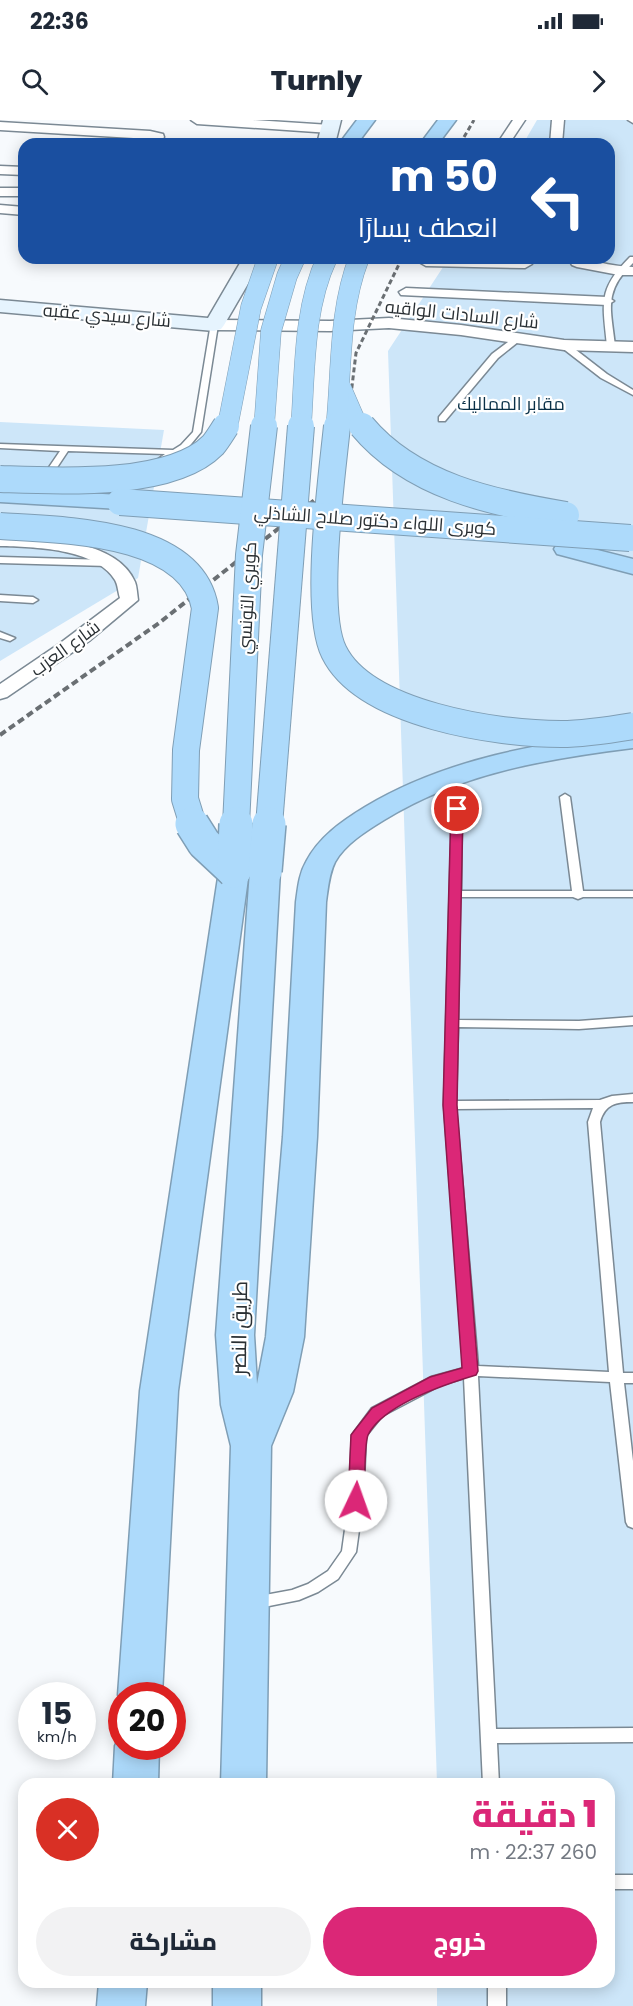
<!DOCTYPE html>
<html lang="ar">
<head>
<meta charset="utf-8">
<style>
  :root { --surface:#fff; --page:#f2f2f3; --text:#1f2937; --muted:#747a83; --accent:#db2777 }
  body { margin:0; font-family:Poppins,Cairo,sans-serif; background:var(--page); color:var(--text); direction:rtl; height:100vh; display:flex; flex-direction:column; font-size:22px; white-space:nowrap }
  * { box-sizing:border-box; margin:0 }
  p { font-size:20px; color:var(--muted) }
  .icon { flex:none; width:33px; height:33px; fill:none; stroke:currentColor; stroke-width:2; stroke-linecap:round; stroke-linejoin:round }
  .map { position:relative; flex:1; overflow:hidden; direction:ltr }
  .sheet { position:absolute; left:18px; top:1658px; width:597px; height:210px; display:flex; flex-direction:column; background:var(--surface); border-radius:18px; box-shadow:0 3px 15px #0003; direction:rtl }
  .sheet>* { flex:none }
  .hud { position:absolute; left:18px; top:18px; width:597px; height:126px; border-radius:18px; box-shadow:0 3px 15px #0003; direction:rtl; background:#1a4fa0; color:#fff; overflow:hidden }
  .speed { position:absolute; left:18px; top:1562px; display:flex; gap:12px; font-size:30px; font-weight:700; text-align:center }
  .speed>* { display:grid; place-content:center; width:78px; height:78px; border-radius:50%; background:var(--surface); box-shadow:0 3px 15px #0003; line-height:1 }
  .speed small { font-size:15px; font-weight:400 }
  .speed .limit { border:9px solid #d22; background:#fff; color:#111 }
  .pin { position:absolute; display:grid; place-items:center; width:51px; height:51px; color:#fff; margin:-26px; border:3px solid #fff; border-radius:50%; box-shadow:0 2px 6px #0007 }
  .me { position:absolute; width:66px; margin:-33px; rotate:3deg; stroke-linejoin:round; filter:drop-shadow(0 0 4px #0008) }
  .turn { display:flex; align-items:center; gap:21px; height:126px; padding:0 18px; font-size:27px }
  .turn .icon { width:78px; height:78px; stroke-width:2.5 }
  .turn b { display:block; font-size:42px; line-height:51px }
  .round { display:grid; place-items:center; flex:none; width:63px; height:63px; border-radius:32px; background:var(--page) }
  .headline { display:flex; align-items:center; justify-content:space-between; height:102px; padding:0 18px }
  h1 { font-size:36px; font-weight:800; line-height:45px; color:var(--accent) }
  .cta { display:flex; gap:12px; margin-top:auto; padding:12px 18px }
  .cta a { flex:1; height:69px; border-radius:36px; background:var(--accent); color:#fff; font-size:24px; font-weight:800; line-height:69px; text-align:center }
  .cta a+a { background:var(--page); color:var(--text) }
  .status { display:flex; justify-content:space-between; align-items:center; height:42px; padding:0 30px; background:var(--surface); direction:ltr }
  .status svg { height:16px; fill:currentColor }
  header { display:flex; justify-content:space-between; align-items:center; height:78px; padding:0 18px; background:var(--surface); font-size:27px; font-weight:800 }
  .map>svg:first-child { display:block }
  .green { fill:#cde6f9 }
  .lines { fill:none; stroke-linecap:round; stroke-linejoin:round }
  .lane-casing { stroke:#7b8994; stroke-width:3 }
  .street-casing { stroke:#7b8994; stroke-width:3 }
  .secondary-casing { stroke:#7b8994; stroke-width:3 }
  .highway-casing { stroke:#7f9eb5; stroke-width:3 }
  .lane { fill:#fff; fill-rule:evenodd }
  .street { fill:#fff; fill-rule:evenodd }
  .secondary { fill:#e6f4fe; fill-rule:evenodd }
  .highway { fill:#addafb; fill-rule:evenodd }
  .rail-far1 { stroke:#6a6f73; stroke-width:3; stroke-dasharray:5 3; stroke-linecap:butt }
  .rail { stroke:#6a6f73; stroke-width:4; stroke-dasharray:7 4; stroke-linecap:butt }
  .highway-bridge-far2-casing { stroke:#7f9eb5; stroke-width:21; stroke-linecap:butt }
  .highway-bridge-far1-casing { stroke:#7f9eb5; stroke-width:28; stroke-linecap:butt }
  .highway-bridge-casing { stroke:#7f9eb5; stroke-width:36; stroke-linecap:butt }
  .highway-bridge-far2 { stroke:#addafb; stroke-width:20 }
  .highway-bridge-far1 { stroke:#addafb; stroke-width:26 }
  .highway-bridge { stroke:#addafb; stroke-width:33 }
  .route { fill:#db2777; stroke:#8e194d; stroke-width:1.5 }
  .labels { text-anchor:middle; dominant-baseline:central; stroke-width:4.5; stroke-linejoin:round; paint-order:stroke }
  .far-street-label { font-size:18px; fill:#2a3034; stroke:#fff }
  .far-park-label { font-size:18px; fill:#093047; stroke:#fff }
  .street-label { font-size:21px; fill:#2a3034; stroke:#fff }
</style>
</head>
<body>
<div class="status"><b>22:36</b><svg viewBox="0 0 49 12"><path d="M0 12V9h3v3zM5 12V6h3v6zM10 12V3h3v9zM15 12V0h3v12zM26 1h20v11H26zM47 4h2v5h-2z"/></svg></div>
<header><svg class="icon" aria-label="forward" viewBox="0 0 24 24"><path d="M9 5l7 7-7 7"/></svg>Turnly<svg class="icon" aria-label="search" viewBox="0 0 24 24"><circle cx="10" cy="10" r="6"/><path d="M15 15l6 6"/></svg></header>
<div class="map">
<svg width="633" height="1886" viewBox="0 0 633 1886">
  <rect width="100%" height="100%" fill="#f7fafd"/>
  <g class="green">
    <polygon points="537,0 633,0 633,1886 437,1886 437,1862 609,1862 609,1664 437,1663 388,231 449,138 609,138 609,24 523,24"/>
    <polygon points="0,302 164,310 138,458 0,541"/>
  </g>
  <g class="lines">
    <defs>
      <g id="lane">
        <polygon points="628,0 633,0 633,3"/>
        <path d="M630 137H633V143C603 172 611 188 615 226L611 228 607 226C603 183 597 170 630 137Z"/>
        <polygon points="211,203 218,205 201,312 187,329 161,343 157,340 165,334 68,331 50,358 47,359 43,356 60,331 0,328 0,324 173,330 181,325 193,312"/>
        <polygon points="516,216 523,218 498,238 445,301 439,301 439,297 492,234"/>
        <polygon points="561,223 567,223 607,254 633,270 633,275 601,258 561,227"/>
        <polygon points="0,437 108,440 112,443 108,446 0,443"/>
        <polygon points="0,475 33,477 38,480 33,483 0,481"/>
        <polygon points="0,512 15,518 10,521 0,518"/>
        <path d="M565 674 570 677 583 771H633V777H583L578 779 573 777H460L458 900 579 901 633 897V905L579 909 458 907 456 981 600 980 612 976 633 974V982C616 982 605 984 600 1002L623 1253H633V1263H624L633 1341V1408L628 1406 626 1402 610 1262 478 1256 496 1609 633 1608V1622L497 1623 499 1664H483L464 1258 441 1265 382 1296 366 1316 363 1381 356 1432 338 1459 318 1472 299 1480 254 1489 249 1487 246 1483 249 1479 254 1477 292 1470 308 1464 328 1451 342 1431 349 1381 352 1315 372 1288 431 1257 464 1248 444 985 452 689 457 686 462 689 461 771H572L560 677ZM593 988 588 1002 609 1252 478 1246 456 989Z"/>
        <rect x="609" y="1755" width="24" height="14"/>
        <rect x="488" y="1862" width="18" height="24"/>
      </g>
      <g id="street">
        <polygon points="191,0 253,0 330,5 336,9 330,13 197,4"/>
        <polygon points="513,0 525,0 509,24 497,24"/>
        <polygon points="552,0 564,0 562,24 550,24"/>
        <polygon points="0,2 150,11 163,14 164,17 160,24 148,24 150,19 0,10"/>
        <polygon points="0,46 24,47 24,55 0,54"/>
        <rect x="0" y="68" width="24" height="8"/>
        <polygon points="0,85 24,87 24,95 0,93"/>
        <polygon points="425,138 525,140 532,144 525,148 426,146 419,142"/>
        <path d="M568 138C589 138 610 147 633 147V155H619L577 147 572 145Z"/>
        <polygon points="406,168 607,177 614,181 607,185 401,175 399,172"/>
        <polygon points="389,198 461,205 564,220 633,222 633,232 564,230 461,215 389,208 330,211 214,210 206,205 214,200 330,201"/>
        <path d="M0 416C39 417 117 419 135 462 137 467 137 474 138 480L89 521 7 577 0 579V564L59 524 120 478C118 472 118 465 115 460 96 428 33 427 0 426Z"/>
      </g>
      <g id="secondary">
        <polygon points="323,0 341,0 335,24 317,24"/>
        <polygon points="243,138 263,138 224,205 221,209 214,211 0,192 0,180 208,198"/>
      </g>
      <g id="highway">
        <polygon points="357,0 375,0 357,24 339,24"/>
        <polygon points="438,0 456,0 438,24 420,24"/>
        <polygon points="0,368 120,375 128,377 132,382 128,387 120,389 0,382"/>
        <polygon points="566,422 633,439 633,454 557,434 554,429 557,424"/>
        <path d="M633 612V628C545 639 460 653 384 700 366 711 345 724 335 742 329 754 328 768 326 782L317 1017 304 1217 293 1272 271 1326 266 1664H221L231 1326 221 1285 216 1215 250 751 254 745 265 742 276 745 280 751 254 1215 257 1264 266 1217 283 1017 296 782C298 768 299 754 306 742 319 717 342 701 365 687 447 638 540 623 633 612Z"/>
        <polygon points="234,742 245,745 249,751 178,1271 162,1575 122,1575 122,1581 118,1575 140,1271 219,751 223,745"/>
        <polygon points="121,1613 122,1626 159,1626 158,1664 113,1664 115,1626"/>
        <polygon points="99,1862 147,1862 145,1886 97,1886"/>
        <rect x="213" y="1862" width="48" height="24"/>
      </g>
    </defs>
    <use href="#lane" class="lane-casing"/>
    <use href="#street" class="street-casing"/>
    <use href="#secondary" class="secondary-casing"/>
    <use href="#highway" class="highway-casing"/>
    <use href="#lane" class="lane"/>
    <use href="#street" class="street"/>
    <use href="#secondary" class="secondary"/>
    <use href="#highway" class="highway"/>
    <g class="rail-far1">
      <polyline points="460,24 474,0"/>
      <polyline points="347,308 356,233 402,138"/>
    </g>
    <polyline class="rail" points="0,615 159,503 341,359 347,306"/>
    <defs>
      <g id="highway-bridge-far2">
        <polyline points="341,268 354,298 363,308"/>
        <polyline points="225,308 228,304 251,187 268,138"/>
        <polyline points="264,308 271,211 287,156 295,138"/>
        <path d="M301 308C305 252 303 189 327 138"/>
        <path d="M336 308C342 250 338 193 359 138"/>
      </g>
      <g id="highway-bridge-far1">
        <path d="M337 306C332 356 313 490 334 532 365 595 498 614 561 614 585 614 609 610 633 606"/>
        <path d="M362 306C412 366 493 383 566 395"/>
        <path d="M0 359C56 361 171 368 213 325 218 319 222 312 226 306"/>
        <polyline points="120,382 630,418"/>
        <path d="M0 406C61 410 192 410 205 488L186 630 185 679 193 705"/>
        <polyline points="236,705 249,435 264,306"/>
        <polyline points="269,705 301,306"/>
      </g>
      <g id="highway-bridge">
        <polyline points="192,704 204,723 234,751"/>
        <polyline points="234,751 236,704"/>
        <polyline points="265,751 269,704"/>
      </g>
    </defs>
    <use href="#highway-bridge-far2" class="highway-bridge-far2-casing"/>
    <use href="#highway-bridge-far1" class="highway-bridge-far1-casing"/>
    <use href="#highway-bridge" class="highway-bridge-casing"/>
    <use href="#highway-bridge-far2" class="highway-bridge-far2"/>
    <use href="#highway-bridge-far1" class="highway-bridge-far1"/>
    <use href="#highway-bridge" class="highway-bridge"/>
  </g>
  <path class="route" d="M457 685 463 689 457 985 478 1251 476 1255C446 1264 383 1285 368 1315 364 1325 365 1367 364 1381L362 1385 356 1387 350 1385 348 1381 351 1315 354 1311 372 1288 430 1257 462 1248 443 985 451 689Z"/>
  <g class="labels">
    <g class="far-street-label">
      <text transform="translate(462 194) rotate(6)">شارع السادات الواقيه</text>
      <text transform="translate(107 195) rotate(5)">شارع سيدي عقبه</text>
      <text transform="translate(375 400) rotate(4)">كوبرى اللواء دكتور صلاح الشاذلي</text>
      <text transform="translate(247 478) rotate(-87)">كوبري التونسي</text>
      <text transform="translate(65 528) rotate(-36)">شارع العزب</text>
    </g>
    <g class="far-park-label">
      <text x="511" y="283">مقابر المماليك</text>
    </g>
    <g class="street-label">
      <text transform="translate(239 1208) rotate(-89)">طريق النصر</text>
    </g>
  </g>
</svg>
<div class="speed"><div>15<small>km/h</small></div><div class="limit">20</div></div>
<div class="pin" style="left:457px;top:689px;background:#d93025"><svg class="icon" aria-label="arrive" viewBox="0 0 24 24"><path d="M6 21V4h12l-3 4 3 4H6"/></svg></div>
<svg class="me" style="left:356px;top:1381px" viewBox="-20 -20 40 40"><circle r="19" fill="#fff"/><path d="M0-13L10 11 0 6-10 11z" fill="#db2777"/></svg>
<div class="hud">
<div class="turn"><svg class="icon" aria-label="left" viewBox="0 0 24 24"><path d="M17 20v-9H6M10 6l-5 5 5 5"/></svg><div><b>50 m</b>انعطف يسارًا</div></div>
</div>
<section class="sheet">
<div class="headline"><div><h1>1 دقيقة</h1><p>260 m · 22:37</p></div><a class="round" style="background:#d93025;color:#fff"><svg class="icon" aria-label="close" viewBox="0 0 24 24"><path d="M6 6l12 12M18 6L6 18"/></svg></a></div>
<div class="cta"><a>خروج</a><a>مشاركة</a></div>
</section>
</div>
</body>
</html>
